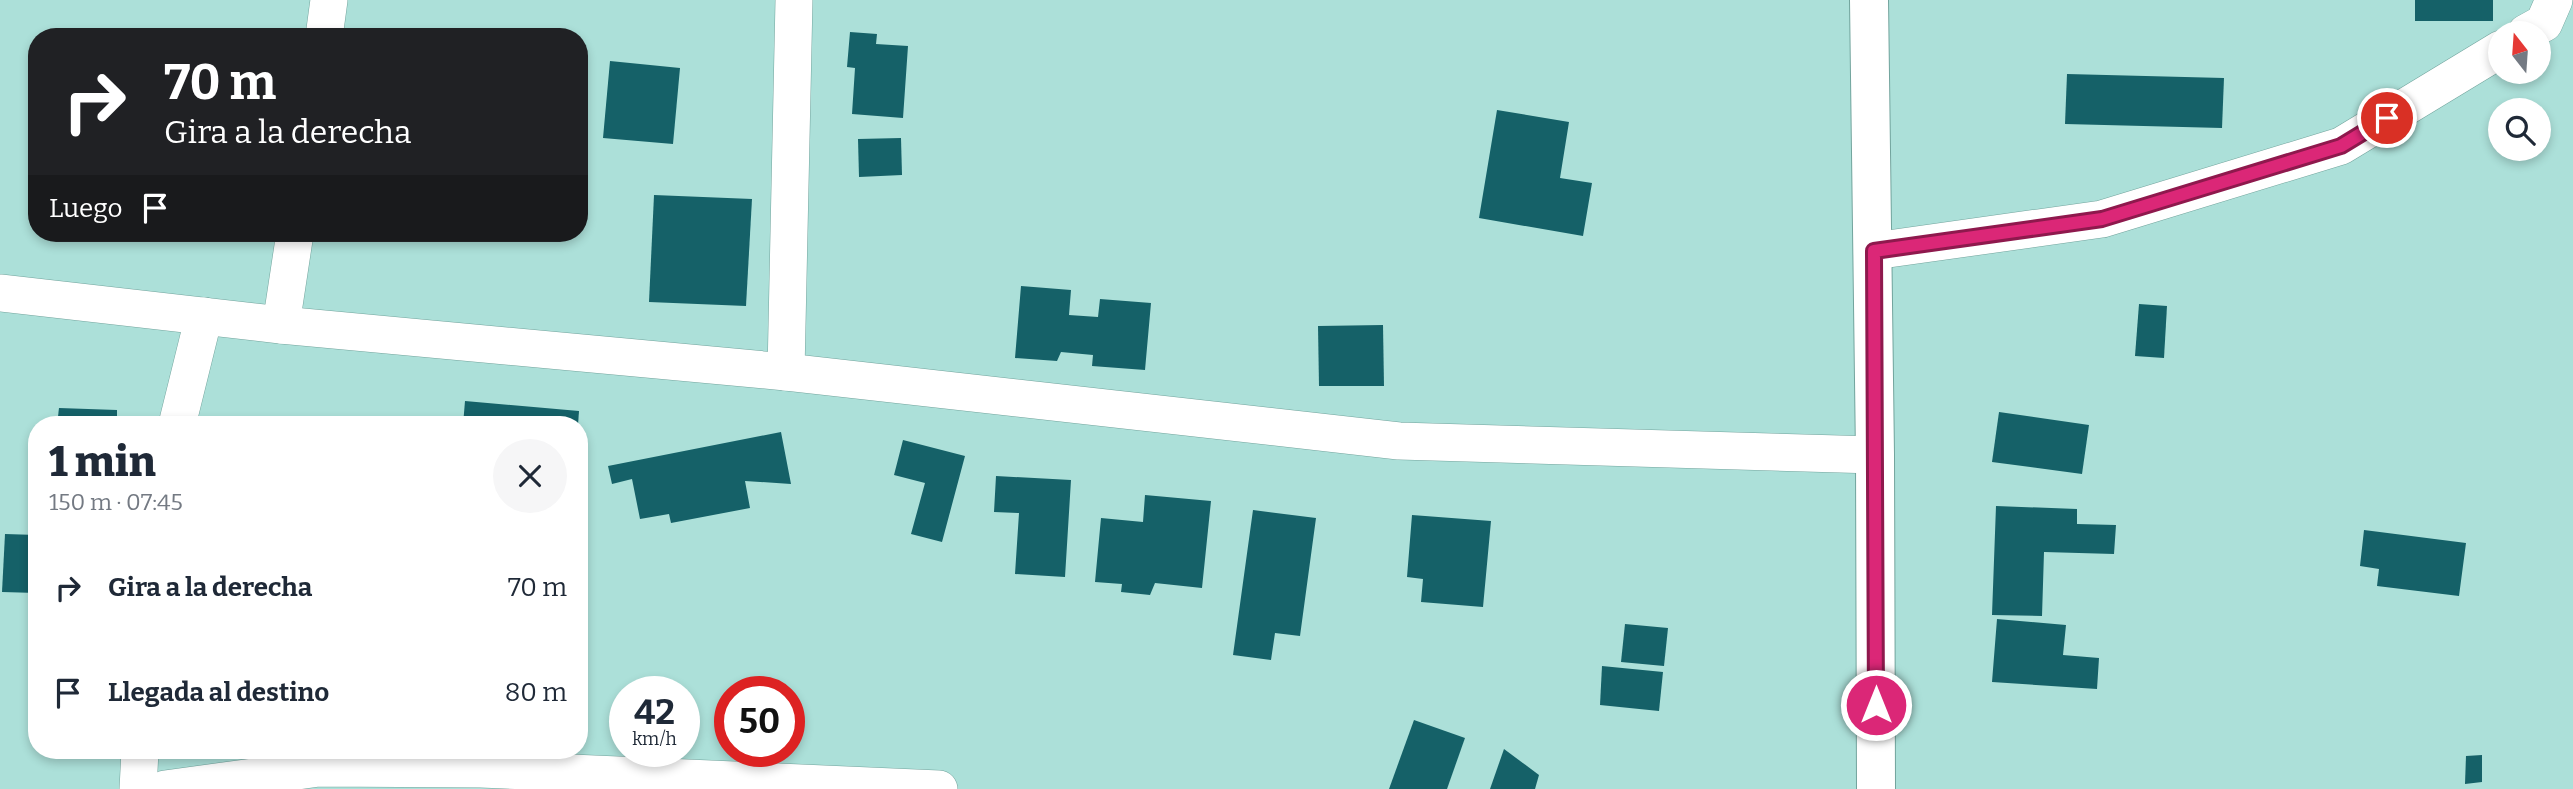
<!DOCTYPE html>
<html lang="es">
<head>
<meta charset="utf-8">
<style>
  :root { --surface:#fff; --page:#f6f6f7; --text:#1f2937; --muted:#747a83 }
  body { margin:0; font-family:Bitter,serif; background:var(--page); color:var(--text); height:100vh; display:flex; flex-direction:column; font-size:26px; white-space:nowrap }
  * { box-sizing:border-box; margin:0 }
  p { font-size:23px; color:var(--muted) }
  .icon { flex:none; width:38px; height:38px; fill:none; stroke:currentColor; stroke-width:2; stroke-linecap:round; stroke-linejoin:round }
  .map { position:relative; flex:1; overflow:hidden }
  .drawer { position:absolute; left:28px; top:416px; width:560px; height:343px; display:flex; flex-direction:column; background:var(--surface); border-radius:28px; box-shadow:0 4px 10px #0003 }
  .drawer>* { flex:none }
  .hud { position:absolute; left:28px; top:28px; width:560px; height:214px; border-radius:28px; box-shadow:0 4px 10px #0003; background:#202124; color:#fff; overflow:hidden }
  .needle { width:46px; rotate:343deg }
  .fabs { position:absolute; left:2488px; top:21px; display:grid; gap:14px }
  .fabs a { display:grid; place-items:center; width:63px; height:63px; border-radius:50%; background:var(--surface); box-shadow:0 4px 10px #0003; font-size:35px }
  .speed { position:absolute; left:609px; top:676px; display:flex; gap:14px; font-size:35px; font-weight:700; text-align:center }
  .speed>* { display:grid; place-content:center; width:91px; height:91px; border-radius:50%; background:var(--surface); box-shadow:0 4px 10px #0003; line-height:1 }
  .speed small { font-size:18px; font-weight:400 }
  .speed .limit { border:10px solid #d22; background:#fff; color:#111 }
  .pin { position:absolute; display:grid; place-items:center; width:60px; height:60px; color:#fff; margin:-30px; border:4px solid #fff; border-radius:50%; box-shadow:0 2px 7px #0007 }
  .me { position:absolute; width:77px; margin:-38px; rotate:0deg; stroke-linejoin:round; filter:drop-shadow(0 0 5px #0008) }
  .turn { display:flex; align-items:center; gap:24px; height:147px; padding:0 21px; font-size:32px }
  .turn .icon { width:91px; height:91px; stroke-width:2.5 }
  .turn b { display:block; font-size:49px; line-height:60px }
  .then { display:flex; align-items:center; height:66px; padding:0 21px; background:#0003; gap:14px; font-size:26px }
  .round { display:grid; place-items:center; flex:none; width:74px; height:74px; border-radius:37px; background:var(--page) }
  .headline { display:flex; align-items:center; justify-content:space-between; height:119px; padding:0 21px }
  h1 { font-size:42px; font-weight:800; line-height:52px }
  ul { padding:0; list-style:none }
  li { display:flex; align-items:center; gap:21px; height:105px; padding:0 21px }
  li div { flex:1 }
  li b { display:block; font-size:26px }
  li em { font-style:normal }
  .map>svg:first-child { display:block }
  .building { fill:#156168 }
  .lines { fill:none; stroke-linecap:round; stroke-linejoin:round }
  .street-casing { stroke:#72a49d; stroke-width:38 }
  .secondary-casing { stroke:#72a49d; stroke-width:40 }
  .street { stroke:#fff; stroke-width:37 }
  .secondary { stroke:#fff; stroke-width:38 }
  .route-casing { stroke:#8e194d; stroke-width:18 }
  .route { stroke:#db2777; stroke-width:12 }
</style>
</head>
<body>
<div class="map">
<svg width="2573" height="789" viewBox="0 0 2573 789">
  <rect width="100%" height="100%" fill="#ace0d9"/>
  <g class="building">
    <rect x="2415" y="0" width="78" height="21"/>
    <polygon points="850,32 877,34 876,44 908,46 903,118 852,114 855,68 847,67"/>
    <polygon points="610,61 680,68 673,144 603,138"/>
    <polygon points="2067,74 2224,78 2222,128 2065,124"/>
    <polygon points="1497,110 1569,122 1560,178 1592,183 1583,236 1479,218"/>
    <polygon points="901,138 902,175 859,177 858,139"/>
    <polygon points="654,195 752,199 746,306 649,302"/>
    <polygon points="1021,286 1071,290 1069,315 1098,317 1100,299 1151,303 1145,370 1092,366 1093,355 1061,352 1057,361 1015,358"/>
    <polygon points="2139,304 2167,306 2164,358 2135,356"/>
    <polygon points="1383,325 1384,386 1319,386 1318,326"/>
    <polygon points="465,401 579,411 578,425 463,425"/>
    <polygon points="59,408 117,410 117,425 57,425"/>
    <polygon points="1999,412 2089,425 2082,474 1992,462"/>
    <polygon points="781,432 791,484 745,481 750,508 671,523 669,514 640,519 632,479 612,484 608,466"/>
    <polygon points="903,440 965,456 942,542 911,534 925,483 894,475"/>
    <polygon points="996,476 1071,480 1065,577 1015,574 1019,513 994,512"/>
    <polygon points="1145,495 1211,501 1202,588 1155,583 1150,595 1121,592 1122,584 1095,582 1101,518 1143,522"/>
    <polygon points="1996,506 2077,509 2077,524 2116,525 2114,554 2044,552 2042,616 1992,615"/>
    <polygon points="1253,510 1316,518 1300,636 1275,633 1271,660 1233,655"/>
    <polygon points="1412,515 1491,521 1483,607 1421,602 1423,579 1407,577"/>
    <polygon points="2364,530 2466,543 2459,596 2377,586 2379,569 2360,566"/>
    <polygon points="5,534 37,535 37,593 2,592"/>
    <polygon points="1997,619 2066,625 2063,655 2099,658 2097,689 1992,682"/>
    <polygon points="1625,624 1668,628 1664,666 1621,662"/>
    <polygon points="1602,666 1663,672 1659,711 1600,705"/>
    <polygon points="1414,720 1465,738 1447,789 1389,789"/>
    <polygon points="1504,749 1539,775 1535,789 1490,789"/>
    <polygon points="2482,755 2482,782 2465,784 2466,756"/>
  </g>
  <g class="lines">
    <defs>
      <g id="street">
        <polyline points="2526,33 2544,23 2554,0"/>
        <polyline points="324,37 329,0"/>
        <polyline points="1874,251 2102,219 2341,146 2501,49"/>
        <polyline points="0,293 281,325 786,372 1399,441 1875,455"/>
        <polyline points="281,325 295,233"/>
        <polyline points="786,372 794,0"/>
        <polyline points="177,425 204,316"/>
        <polyline points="138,789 140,751"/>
        <polyline points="165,789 319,768 481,769 939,789"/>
      </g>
      <polyline id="secondary" points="1869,0 1875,455 1876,789"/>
    </defs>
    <use href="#street" class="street-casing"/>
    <use href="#secondary" class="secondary-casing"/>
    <use href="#street" class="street"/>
    <use href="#secondary" class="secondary"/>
  </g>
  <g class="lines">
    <defs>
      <polyline id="route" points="1876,705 1874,251 2102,219 2341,146 2387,118"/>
    </defs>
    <use href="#route" class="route-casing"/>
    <use href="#route" class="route"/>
  </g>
</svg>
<div class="fabs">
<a><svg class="needle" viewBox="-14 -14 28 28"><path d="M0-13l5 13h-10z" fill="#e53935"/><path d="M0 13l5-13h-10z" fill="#747a83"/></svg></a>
<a><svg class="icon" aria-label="search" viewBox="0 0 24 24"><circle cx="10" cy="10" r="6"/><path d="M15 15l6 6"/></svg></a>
</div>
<div class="speed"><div>42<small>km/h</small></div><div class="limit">50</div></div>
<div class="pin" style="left:2387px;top:118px;background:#d93025"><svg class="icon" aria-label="arrive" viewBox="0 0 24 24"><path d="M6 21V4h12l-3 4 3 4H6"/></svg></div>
<svg class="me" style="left:1876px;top:705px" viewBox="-20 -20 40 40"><circle r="17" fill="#db2777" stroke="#fff" stroke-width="3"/><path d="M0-11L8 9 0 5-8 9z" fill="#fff"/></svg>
<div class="hud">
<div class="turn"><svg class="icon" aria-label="right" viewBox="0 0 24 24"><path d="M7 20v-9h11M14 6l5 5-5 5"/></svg><div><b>70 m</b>Gira a la derecha</div></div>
<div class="then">Luego<svg class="icon" aria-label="arrive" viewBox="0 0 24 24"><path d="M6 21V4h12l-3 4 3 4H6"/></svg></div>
</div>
<section class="drawer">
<div class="headline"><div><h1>1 min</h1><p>150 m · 07:45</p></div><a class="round"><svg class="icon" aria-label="close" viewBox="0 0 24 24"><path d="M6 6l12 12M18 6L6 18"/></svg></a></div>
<ul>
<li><svg class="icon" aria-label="right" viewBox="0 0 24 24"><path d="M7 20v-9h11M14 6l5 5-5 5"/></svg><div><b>Gira a la derecha</b></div><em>70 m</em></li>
<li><svg class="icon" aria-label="arrive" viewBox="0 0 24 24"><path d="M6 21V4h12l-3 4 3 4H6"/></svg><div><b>Llegada al destino</b></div><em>80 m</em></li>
</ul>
</section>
</div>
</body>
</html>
